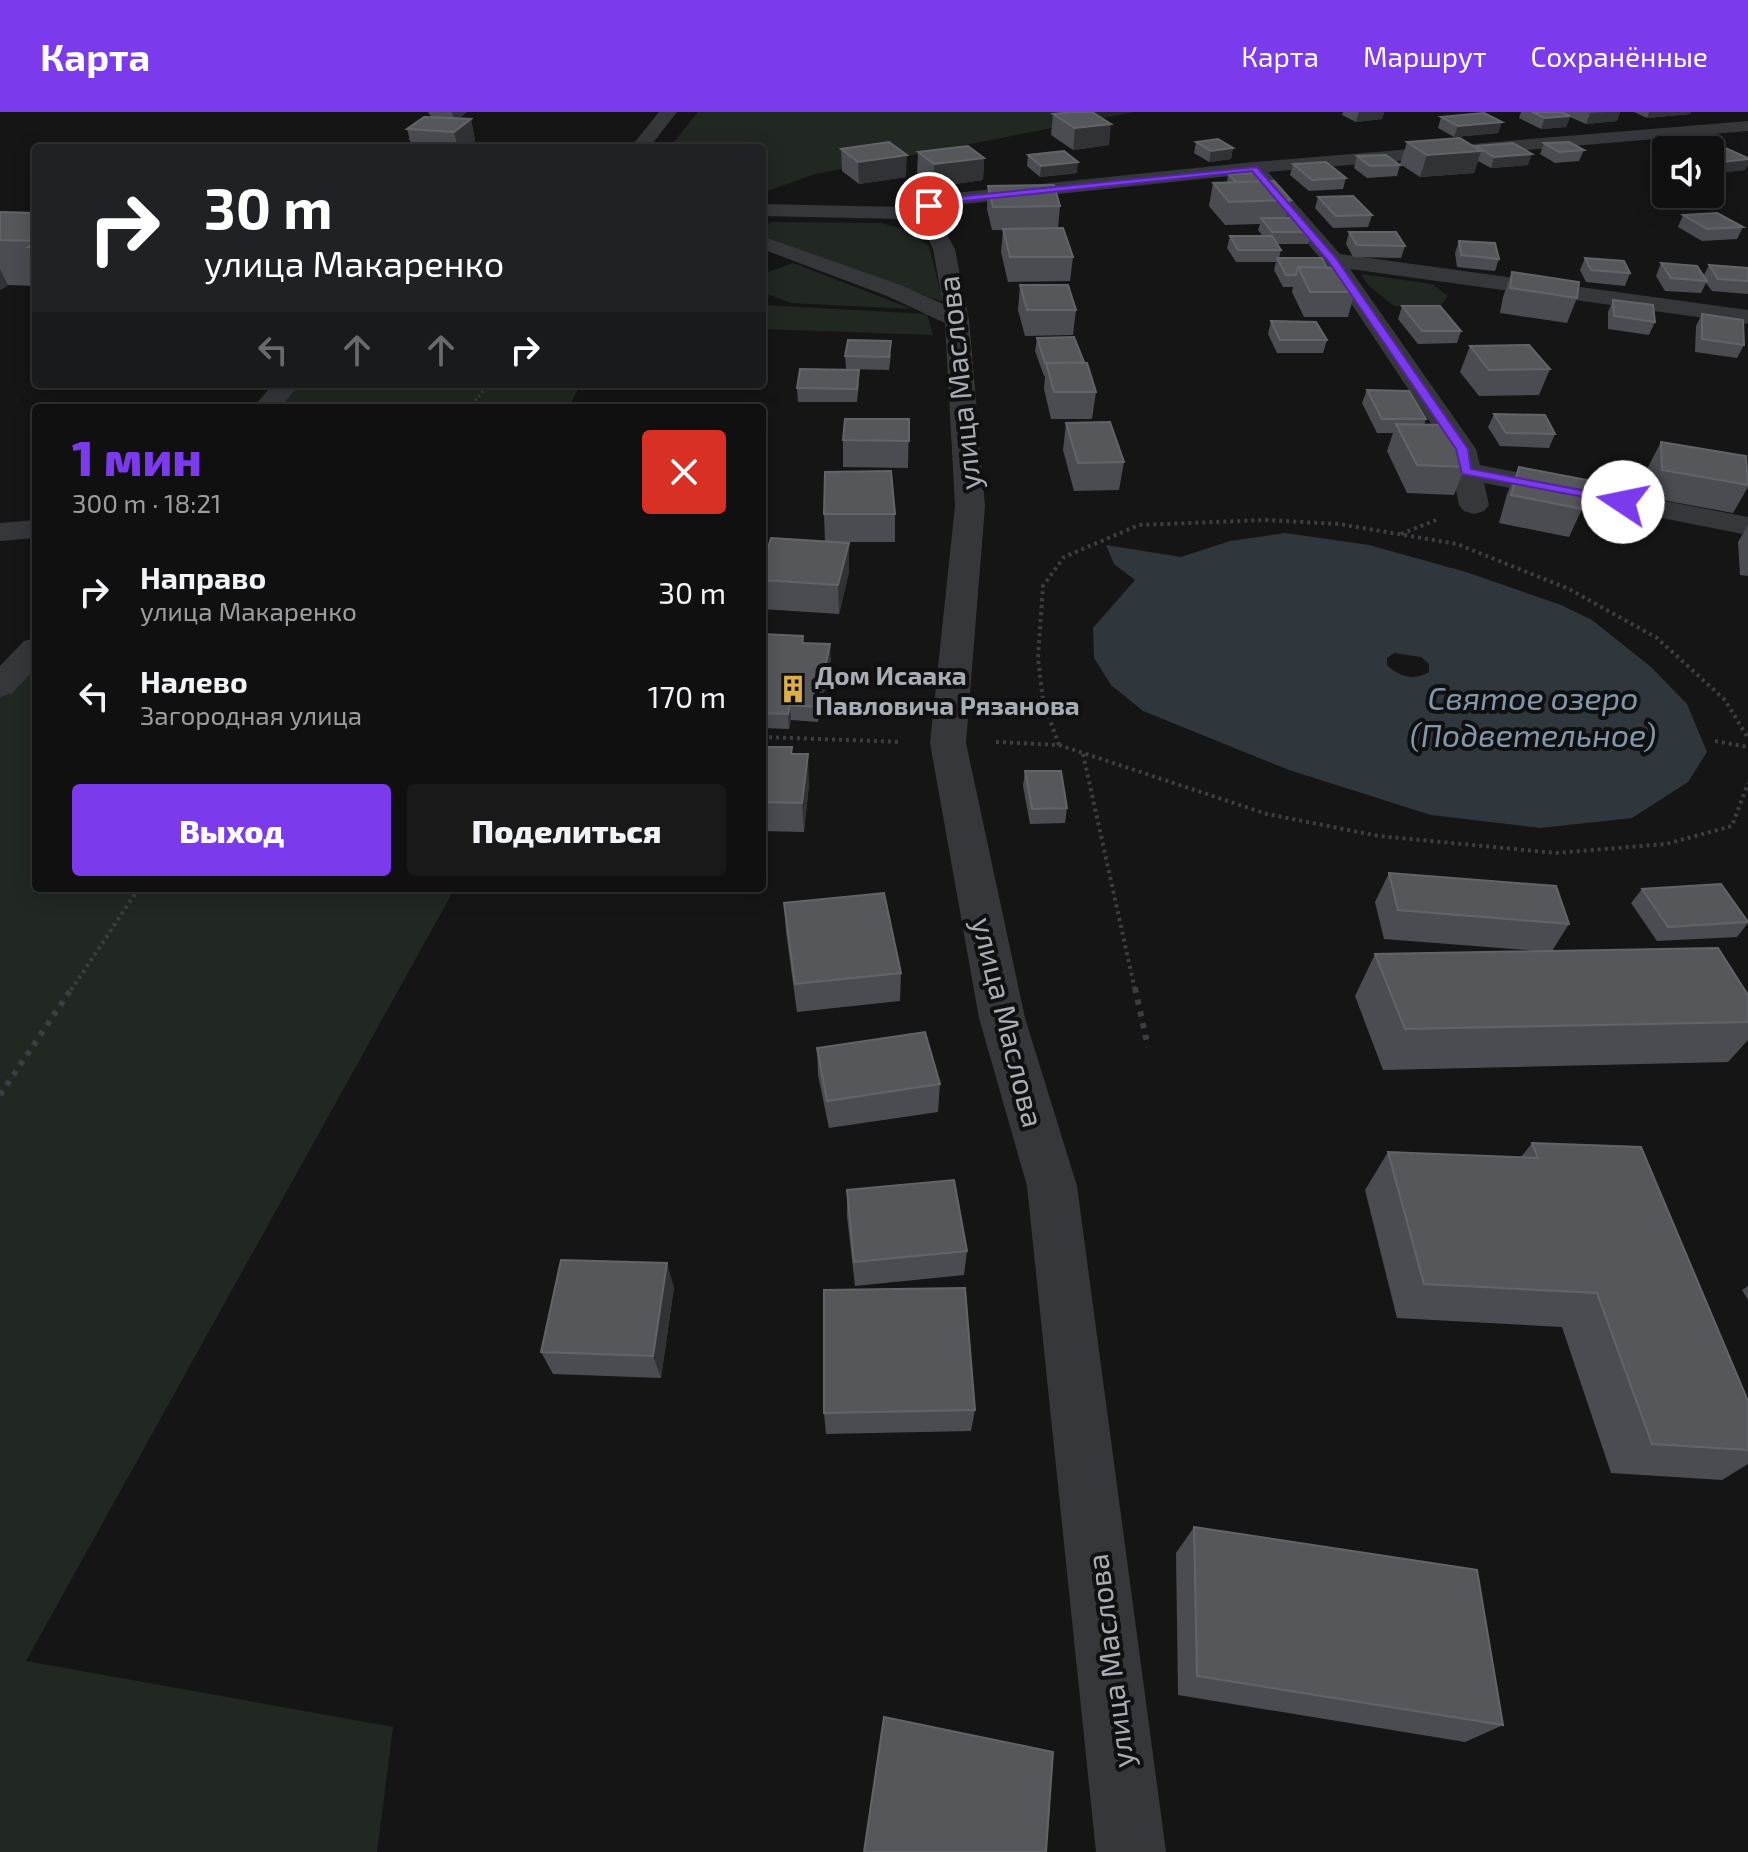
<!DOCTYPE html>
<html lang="ru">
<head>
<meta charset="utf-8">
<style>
  :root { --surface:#101010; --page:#191919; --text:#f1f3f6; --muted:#9c9d9f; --line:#303030; --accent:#7c3aed }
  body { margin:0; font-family:"Exo 2",sans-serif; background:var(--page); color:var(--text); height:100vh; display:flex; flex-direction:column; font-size:30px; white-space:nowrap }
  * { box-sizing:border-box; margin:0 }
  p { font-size:26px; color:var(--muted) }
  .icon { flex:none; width:44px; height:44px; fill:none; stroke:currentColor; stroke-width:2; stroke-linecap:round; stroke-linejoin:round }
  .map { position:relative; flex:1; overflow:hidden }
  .drawer { position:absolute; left:32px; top:292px; width:734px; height:488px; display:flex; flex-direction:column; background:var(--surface); border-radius:8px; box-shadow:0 4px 20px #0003,0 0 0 2px var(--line) }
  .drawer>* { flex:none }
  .banner { position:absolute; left:32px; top:32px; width:734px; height:244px; border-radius:8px; box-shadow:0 4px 20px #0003,0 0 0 2px var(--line); background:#202124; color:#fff; overflow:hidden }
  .fabs { position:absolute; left:1652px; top:24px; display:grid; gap:16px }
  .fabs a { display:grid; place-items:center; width:72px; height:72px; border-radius:8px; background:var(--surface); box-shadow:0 4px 20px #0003,0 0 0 2px var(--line); font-size:40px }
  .pin { position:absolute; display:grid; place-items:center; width:68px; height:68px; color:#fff; margin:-34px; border:4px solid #fff; border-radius:50%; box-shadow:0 2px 8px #0007 }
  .me { position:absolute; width:88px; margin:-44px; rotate:281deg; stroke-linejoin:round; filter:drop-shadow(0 0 6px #0008) }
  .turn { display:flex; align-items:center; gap:28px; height:168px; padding:0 40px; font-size:36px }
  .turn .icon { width:104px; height:104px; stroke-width:2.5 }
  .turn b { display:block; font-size:56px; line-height:68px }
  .lanes { display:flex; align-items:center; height:76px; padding:0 40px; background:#0003; justify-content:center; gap:40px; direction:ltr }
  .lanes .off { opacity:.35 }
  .round { display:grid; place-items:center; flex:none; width:84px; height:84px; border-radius:8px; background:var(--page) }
  .summary { display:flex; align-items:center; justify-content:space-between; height:136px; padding:0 40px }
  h1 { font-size:48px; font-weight:800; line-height:60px; color:var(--accent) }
  .cta { display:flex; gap:16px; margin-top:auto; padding:16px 40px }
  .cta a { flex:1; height:92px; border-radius:8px; background:var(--accent); color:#fff; font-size:32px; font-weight:800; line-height:92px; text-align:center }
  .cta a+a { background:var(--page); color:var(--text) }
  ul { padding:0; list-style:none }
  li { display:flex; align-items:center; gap:24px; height:104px; padding:0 40px }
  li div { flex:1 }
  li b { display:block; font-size:30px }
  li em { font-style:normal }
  header { display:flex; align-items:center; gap:48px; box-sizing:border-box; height:112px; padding:0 40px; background:var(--accent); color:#fff }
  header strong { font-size:38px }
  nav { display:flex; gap:44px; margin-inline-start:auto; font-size:28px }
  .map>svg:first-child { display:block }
  .green { fill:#212822 }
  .water { fill:#2f373d; fill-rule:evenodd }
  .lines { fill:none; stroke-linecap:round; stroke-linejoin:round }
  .path-far3 { stroke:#3c3e42; stroke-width:2; stroke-dasharray:2 3; stroke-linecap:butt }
  .path-far2 { stroke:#3c3e42; stroke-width:3; stroke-dasharray:2 3; stroke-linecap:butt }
  .path-far1 { stroke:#3c3e42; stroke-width:4; stroke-dasharray:3 4; stroke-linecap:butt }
  .path { stroke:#3c3e42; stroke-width:6; stroke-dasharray:5 7; stroke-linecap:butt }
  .minor { fill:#36373b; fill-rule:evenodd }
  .wall { fill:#4b4c51 }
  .shaded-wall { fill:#313235 }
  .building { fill:#55575b; stroke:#626469; stroke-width:2 }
  .route { fill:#7c3aed; stroke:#51269a; stroke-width:2 }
  .labels { text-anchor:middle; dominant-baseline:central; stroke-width:8; stroke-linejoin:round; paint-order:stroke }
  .far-poi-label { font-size:26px; font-weight:bold; fill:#a8acb5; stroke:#101011; text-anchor:start }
  .street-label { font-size:30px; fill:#a8acb5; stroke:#101011 }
  .water-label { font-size:32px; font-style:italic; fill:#8397ac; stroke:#101011 }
</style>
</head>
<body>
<header>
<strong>Карта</strong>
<nav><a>Карта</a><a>Маршрут</a><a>Сохранённые</a></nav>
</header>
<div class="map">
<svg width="1748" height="1740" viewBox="0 0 1748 1740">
  <rect width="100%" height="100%" fill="#151516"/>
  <g class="green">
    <polygon points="698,0 1135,0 815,62 762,81 762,36 669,36"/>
    <polygon points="772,110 881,111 906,118 929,134 943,190 762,124 762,116"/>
    <polygon points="793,151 912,197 791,191 762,180 762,162"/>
    <polygon points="1361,162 1432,172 1448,184 1441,193 1394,194 1368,173"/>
    <polygon points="762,193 927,202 933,223 762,217"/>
    <polygon points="287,272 581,272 568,296 266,296"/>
    <polygon points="36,536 36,776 455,776 26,1549 393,1615 377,1740 0,1740 0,574"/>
  </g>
  <path class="water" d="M1285 421 1369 433 1466 460 1561 493 1592 508 1651 555 1687 592 1707 640 1688 670 1632 706 1540 716 1431 703 1289 658 1143 599 1111 573 1094 546 1093 516 1135 468 1114 452 1106 433 1181 445 1230 429ZM1394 541 1421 545 1429 552V560C1414 569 1399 565 1387 553V546Z"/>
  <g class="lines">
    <g class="path-far3">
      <polyline points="423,10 430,0"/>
      <polyline points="403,36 412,24"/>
    </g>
    <polyline class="path-far2" points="469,296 489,272"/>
    <g class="path-far1">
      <polyline points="1401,422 1436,408"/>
      <polyline points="762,625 902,630"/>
      <polyline points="1715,629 1748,635"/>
      <polyline points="996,630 1059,633 1267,702 1379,724 1556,741 1666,732 1732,714 1748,671"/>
      <polyline points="1059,633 1043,589 1038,546 1043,474 1064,445 1139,413 1266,408 1339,412 1457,432 1569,477 1657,526 1725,588 1748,626"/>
      <polyline points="1083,642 1135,878"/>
      <polyline points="71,878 139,776"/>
    </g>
    <g class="path">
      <polyline points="1135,876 1148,935"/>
      <polyline points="0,983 72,876"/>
    </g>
    <g class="minor">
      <polygon points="659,0 677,0 649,36 630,36"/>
      <polygon points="1748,9 1748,19 1268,60 1340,142 1748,198 1748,212 1350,157 1476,337 1480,353 1748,405 1748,423 1484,371 1489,393 1484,399 1474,402 1464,399 1459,393 1448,337 1325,152 1249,62 955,93 921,102 942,114 955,137 969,208 985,394 966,631 1025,906 1077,1074 1166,1740 1096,1740 1027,1074 979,906 930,631 955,394 945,211 887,184 762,137 762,124 903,174 943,192 933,137 926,122 899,107 762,104 762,92 902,95 954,81 1254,50"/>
      <polygon points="273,272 300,272 280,296 253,296"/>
      <polygon points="36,408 36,426 0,429 0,411"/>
      <polygon points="36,526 36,556 12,581 0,585 0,554 24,529"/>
    </g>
  </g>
  <g class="wall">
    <polygon points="429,0 467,0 458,7 471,7 475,29 466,36 412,36 407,17 431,5"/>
    <polygon points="1343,0 1384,0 1382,7 1356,10 1342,3"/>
    <polygon points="1521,0 1620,0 1617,9 1586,12 1570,5 1566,15 1541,17 1519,6"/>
    <polygon points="1634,0 1691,0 1690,2 1647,6"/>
    <polygon points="1053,2 1109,33 1073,38 1051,23"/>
    <polygon points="1441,5 1502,10 1498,21 1454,25 1438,16"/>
    <polygon points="1196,30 1233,36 1231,47 1209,50 1194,41"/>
    <polygon points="1407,30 1475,36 1476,34 1528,53 1491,56 1478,49 1474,61 1420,65 1400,52"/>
    <polygon points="1544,31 1584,38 1579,49 1555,51 1540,42"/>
    <polygon points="841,37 906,65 859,72 842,59"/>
    <polygon points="1710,38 1748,46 1748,52 1745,58 1718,61 1710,57"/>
    <polygon points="918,40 984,46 983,68 933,75 917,62"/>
    <polygon points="1028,43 1077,61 1040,65 1027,54"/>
    <polygon points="1357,44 1400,53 1397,64 1367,66 1354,56"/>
    <polygon points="1293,52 1346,66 1343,77 1309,79 1290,63"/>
    <polygon points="1228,62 1263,70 1291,88 1286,106 1311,120 1308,132 1278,132 1281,138 1279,146 1327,156 1355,180 1348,205 1304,205 1292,180 1293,175 1283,175 1274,158 1276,150 1236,150 1227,136 1230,124 1263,124 1258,118 1260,112 1225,113 1209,94 1213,71 1227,71"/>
    <polygon points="988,74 1060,94 1058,116 1073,145 1070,169 1008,170 1001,140 1003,118 992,118 987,97"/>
    <polygon points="1318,85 1372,103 1368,115 1333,116 1315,96"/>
    <polygon points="0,100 36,101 36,174 8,173 0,178"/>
    <polygon points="1683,103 1743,115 1737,127 1702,129 1678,115"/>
    <polygon points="1349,120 1405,134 1401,146 1353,145 1346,132"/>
    <polygon points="1459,129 1499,147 1495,159 1457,155 1455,141"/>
    <polygon points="1585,146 1630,161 1625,174 1586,170 1580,158"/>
    <polygon points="1661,151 1704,163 1709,153 1748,156 1748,182 1712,179 1706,171 1701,181 1665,179 1656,164"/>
    <polygon points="1512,160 1577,186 1567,211 1500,201 1503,185"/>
    <polygon points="1020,173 1076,198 1073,223 1025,224 1018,198"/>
    <polygon points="1613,188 1655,210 1649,223 1608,217 1608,200"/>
    <polygon points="1402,194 1461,219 1457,231 1418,232 1398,207"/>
    <polygon points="1702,202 1744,233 1737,246 1695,240 1696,214"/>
    <polygon points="1271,209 1327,228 1323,241 1277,241 1268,222"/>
    <polygon points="1037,226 1096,280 1092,307 1051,307 1044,277 1045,264 1044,264 1035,239"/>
    <polygon points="1470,234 1550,257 1539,283 1479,284 1460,260"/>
    <polygon points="891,242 889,258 846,257 845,244"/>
    <polygon points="859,271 857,290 798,290 797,276"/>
    <polygon points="1367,278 1426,307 1424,313 1465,355 1454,383 1407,381 1387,339 1393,321 1377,321 1362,291"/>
    <polygon points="1494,302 1555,322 1549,336 1500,334 1488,315"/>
    <polygon points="909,307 908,356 843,355 843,328"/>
    <polygon points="1066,311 1124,350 1119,378 1074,379 1063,338"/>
    <polygon points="1661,330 1748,361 1748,375 1733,401 1647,385 1647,357"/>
    <polygon points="1519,355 1582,397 1569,425 1499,411 1507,382"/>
    <polygon points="824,402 895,402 895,430 829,430 849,431 849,460 839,502 762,497 762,455 825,430"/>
    <polygon points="1748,413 1748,464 1740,463 1738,430"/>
    <polygon points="762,522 803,524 804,531 831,547 818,610 791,608 789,617 762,616"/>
    <polygon points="762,635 792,642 809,672 804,720 762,719"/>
    <polygon points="1025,659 1067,696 1065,711 1030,712 1023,674"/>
    <polygon points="1389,761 1569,812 1552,839 1748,883 1748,928 1728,950 1383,958 1355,884 1375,842 1538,839 1384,827 1375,790"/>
    <polygon points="1642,777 1748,809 1748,811 1737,825 1657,829 1631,791"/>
    <polygon points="784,791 901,861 900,889 797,900 786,820"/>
    <polygon points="817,936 940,972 938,1000 829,1016 818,963"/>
    <polygon points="1532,1031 1748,1338 1748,1352 1722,1368 1611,1361 1562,1215 1397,1206 1365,1078 1388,1040 1521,1045"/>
    <polygon points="847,1078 967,1139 964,1163 855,1174 847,1104"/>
    <polygon points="1748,1174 1748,1188 1742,1178"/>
    <polygon points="674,1175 661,1266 553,1262 541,1240"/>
    <polygon points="975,1298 971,1319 826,1322 824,1301"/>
    <polygon points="1194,1415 1503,1613 1465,1630 1178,1583 1176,1441"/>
  </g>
  <g class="shaded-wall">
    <polygon points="452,0 467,0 455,9"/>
    <polygon points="1359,0 1384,0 1382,7 1356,10"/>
    <polygon points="1606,0 1620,0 1617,9 1586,12 1590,1"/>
    <polygon points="1649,0 1691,0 1690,2 1647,6"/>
    <polygon points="1570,4 1566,15 1541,17 1545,6"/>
    <polygon points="471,7 475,29 466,36 458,36 454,20"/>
    <polygon points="1502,10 1498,21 1454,25 1458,14"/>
    <polygon points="1111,12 1109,33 1073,38 1075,16"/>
    <polygon points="1233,36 1231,47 1209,50 1211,39"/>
    <polygon points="1481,39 1474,61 1420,65 1427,43"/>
    <polygon points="1532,42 1528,53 1491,56 1494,45"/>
    <polygon points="907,43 906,65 859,72 858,50"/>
    <polygon points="984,46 983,68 933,75 934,52"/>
    <polygon points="1748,47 1748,52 1745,58 1718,61 1723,50"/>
    <polygon points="1078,50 1077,61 1040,65 1041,54"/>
    <polygon points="0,157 8,173 0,178"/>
    <polygon points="849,431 849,460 839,502 838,473"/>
    <polygon points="830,532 831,547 818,610 817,595"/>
    <polygon points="790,593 791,608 789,617 788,602"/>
    <polygon points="808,642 809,672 804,720 802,691"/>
    <polygon points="667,1151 674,1175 661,1266 653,1244"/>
  </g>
  <g class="building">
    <polygon points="1074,0 1092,0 1111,12 1075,16 1053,2"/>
    <polygon points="1532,0 1561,0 1570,4 1545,6"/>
    <polygon points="1484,1 1502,10 1458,14 1441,5"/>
    <polygon points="424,5 471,7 454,20 407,17"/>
    <polygon points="1460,26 1481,39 1427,43 1407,30"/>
    <polygon points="1218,27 1233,36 1211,39 1196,30"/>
    <polygon points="889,30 907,43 858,50 841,37"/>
    <polygon points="1569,30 1584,38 1559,40 1544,31"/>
    <polygon points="1513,31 1532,42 1494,45 1476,34"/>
    <polygon points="968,34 984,46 934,52 918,40"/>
    <polygon points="1723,35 1748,46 1748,47 1723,50 1710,44 1710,38 1696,38"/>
    <polygon points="1064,39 1078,50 1041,54 1028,43"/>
    <polygon points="1386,43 1400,53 1370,54 1357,44"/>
    <polygon points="1326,50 1346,66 1312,68 1293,52"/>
    <polygon points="1255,61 1263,70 1236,70 1228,62"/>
    <polygon points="1274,69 1291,88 1229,90 1213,71"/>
    <polygon points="1054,73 1060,94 993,95 988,74"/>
    <polygon points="1353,84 1372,103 1336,104 1318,85"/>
    <polygon points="0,100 36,101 36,129 0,128"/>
    <polygon points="1717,101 1743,115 1707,117 1683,103"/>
    <polygon points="1261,106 1299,106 1311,120 1272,120"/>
    <polygon points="1063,116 1073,145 1010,145 1003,117"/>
    <polygon points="1349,120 1396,120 1405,134 1357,133"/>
    <polygon points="1230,124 1272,124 1281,138 1238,138"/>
    <polygon points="1459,129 1495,131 1499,147 1461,143"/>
    <polygon points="36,130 36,136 28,135"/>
    <polygon points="1277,146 1322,146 1327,156 1298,155 1296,163 1286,163"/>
    <polygon points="1585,146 1624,149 1630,161 1591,158"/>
    <polygon points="1661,151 1697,154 1707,169 1671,166"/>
    <polygon points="1709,153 1748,156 1748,169 1718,167"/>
    <polygon points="1298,155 1341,156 1355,180 1310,180"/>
    <polygon points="1512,160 1579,170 1577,186 1510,176"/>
    <polygon points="1020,173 1068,173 1076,198 1027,198"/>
    <polygon points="1613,188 1653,193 1655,210 1614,204"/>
    <polygon points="1402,194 1440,194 1461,219 1422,219"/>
    <polygon points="1702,202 1743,208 1744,233 1702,227"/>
    <polygon points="1271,209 1316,210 1327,228 1280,228"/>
    <polygon points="1074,225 1084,250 1045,251 1037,226"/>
    <polygon points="848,228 891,229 889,245 845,244"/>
    <polygon points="1529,233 1550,257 1489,258 1470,234"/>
    <polygon points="1046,251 1087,251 1096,280 1054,280"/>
    <polygon points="800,257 859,258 857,277 797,276"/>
    <polygon points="1367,278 1409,279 1426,307 1382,307"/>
    <polygon points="1494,302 1545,303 1555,322 1506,321"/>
    <polygon points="845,307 909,307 909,329 843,328"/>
    <polygon points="1110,310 1124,350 1078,351 1066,311"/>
    <polygon points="1396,312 1443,313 1465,355 1417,353"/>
    <polygon points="1661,330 1746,344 1748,373 1662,358"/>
    <polygon points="1519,355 1587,368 1582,397 1511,383"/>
    <polygon points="891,359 895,402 824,402 825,360"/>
    <polygon points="771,426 849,431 838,473 762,468 762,455"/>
    <polygon points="762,522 803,524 802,531 830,532 817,595 790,593 788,602 762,601"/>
    <polygon points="762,635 792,635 791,642 808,642 802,691 762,690"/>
    <polygon points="1025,659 1061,659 1067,696 1032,697"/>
    <polygon points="1389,761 1556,774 1569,812 1398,798"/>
    <polygon points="1721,772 1748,810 1668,815 1642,777"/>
    <polygon points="884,781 901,861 795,872 784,791"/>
    <polygon points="1718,836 1748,883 1748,910 1405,917 1375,842"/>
    <polygon points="925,920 940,972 827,989 817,936"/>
    <polygon points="1532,1031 1641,1035 1748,1289 1748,1338 1652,1332 1597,1181 1424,1172 1388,1040 1538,1046"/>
    <polygon points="954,1068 967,1139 854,1150 847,1078"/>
    <polygon points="561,1148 667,1151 653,1244 541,1240"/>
    <polygon points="965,1176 975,1298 824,1301 824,1178"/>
    <polygon points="1194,1415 1477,1458 1503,1613 1197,1564"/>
    <polygon points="884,1605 1053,1640 1046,1740 864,1740"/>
  </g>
  <polygon class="route" points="1257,55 1336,146 1468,337 1471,357 1623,386 1629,390 1627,393 1462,362 1456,337 1329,150 1252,59 955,90 929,97 924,94 954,85"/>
  <defs>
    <symbol id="building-bare" viewBox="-9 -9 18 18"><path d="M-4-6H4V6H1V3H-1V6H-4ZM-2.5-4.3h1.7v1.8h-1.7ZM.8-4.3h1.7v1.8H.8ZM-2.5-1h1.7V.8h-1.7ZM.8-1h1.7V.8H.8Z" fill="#ddaf46" stroke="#101011" stroke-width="2.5" paint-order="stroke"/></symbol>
  </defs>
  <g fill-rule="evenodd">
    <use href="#building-bare" x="773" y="557" width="40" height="40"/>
  </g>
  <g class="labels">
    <g class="far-poi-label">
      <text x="815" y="562">Дом Исаака<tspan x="815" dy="30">Павловича Рязанова</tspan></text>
    </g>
    <g class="street-label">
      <text transform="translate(958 271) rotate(-96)">улица Маслова</text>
      <text transform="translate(1009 910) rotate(76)">улица Маслова</text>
      <text transform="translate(1109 1549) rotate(-97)">улица Маслова</text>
    </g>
    <g class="water-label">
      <text x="1533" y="585">Святое озеро<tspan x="1533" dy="37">(Подветельное)</tspan></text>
    </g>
  </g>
</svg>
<div class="fabs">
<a><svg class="icon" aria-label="sound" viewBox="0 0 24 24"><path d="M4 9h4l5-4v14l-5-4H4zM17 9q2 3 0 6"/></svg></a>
</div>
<div class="pin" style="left:929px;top:94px;background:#d93025"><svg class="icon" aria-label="arrive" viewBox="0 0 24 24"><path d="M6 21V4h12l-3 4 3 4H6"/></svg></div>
<svg class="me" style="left:1623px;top:390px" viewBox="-20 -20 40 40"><circle r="19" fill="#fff"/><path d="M0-13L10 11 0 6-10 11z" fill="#7c3aed"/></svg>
<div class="banner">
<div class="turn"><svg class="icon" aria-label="right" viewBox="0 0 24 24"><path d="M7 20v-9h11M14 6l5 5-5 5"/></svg><div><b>30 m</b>улица Макаренко</div></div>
<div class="lanes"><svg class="icon off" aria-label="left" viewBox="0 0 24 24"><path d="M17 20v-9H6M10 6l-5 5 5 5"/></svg><svg class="icon off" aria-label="ahead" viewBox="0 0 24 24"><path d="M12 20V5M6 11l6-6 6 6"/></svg><svg class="icon off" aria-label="ahead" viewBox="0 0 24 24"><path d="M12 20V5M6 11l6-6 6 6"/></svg><svg class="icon" aria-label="right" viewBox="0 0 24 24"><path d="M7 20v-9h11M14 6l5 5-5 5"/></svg></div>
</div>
<section class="drawer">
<div class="summary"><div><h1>1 мин</h1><p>300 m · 18:21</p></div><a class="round" style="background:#d93025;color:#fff"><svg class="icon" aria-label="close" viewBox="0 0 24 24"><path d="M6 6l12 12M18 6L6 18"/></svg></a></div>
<ul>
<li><svg class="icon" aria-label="right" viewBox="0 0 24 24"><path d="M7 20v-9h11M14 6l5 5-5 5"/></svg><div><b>Направо</b><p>улица Макаренко</p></div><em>30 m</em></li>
<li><svg class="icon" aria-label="left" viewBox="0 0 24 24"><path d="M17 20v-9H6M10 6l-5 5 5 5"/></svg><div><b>Налево</b><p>Загородная улица</p></div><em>170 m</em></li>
</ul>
<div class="cta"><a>Выход</a><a>Поделиться</a></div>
</section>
</div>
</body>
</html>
